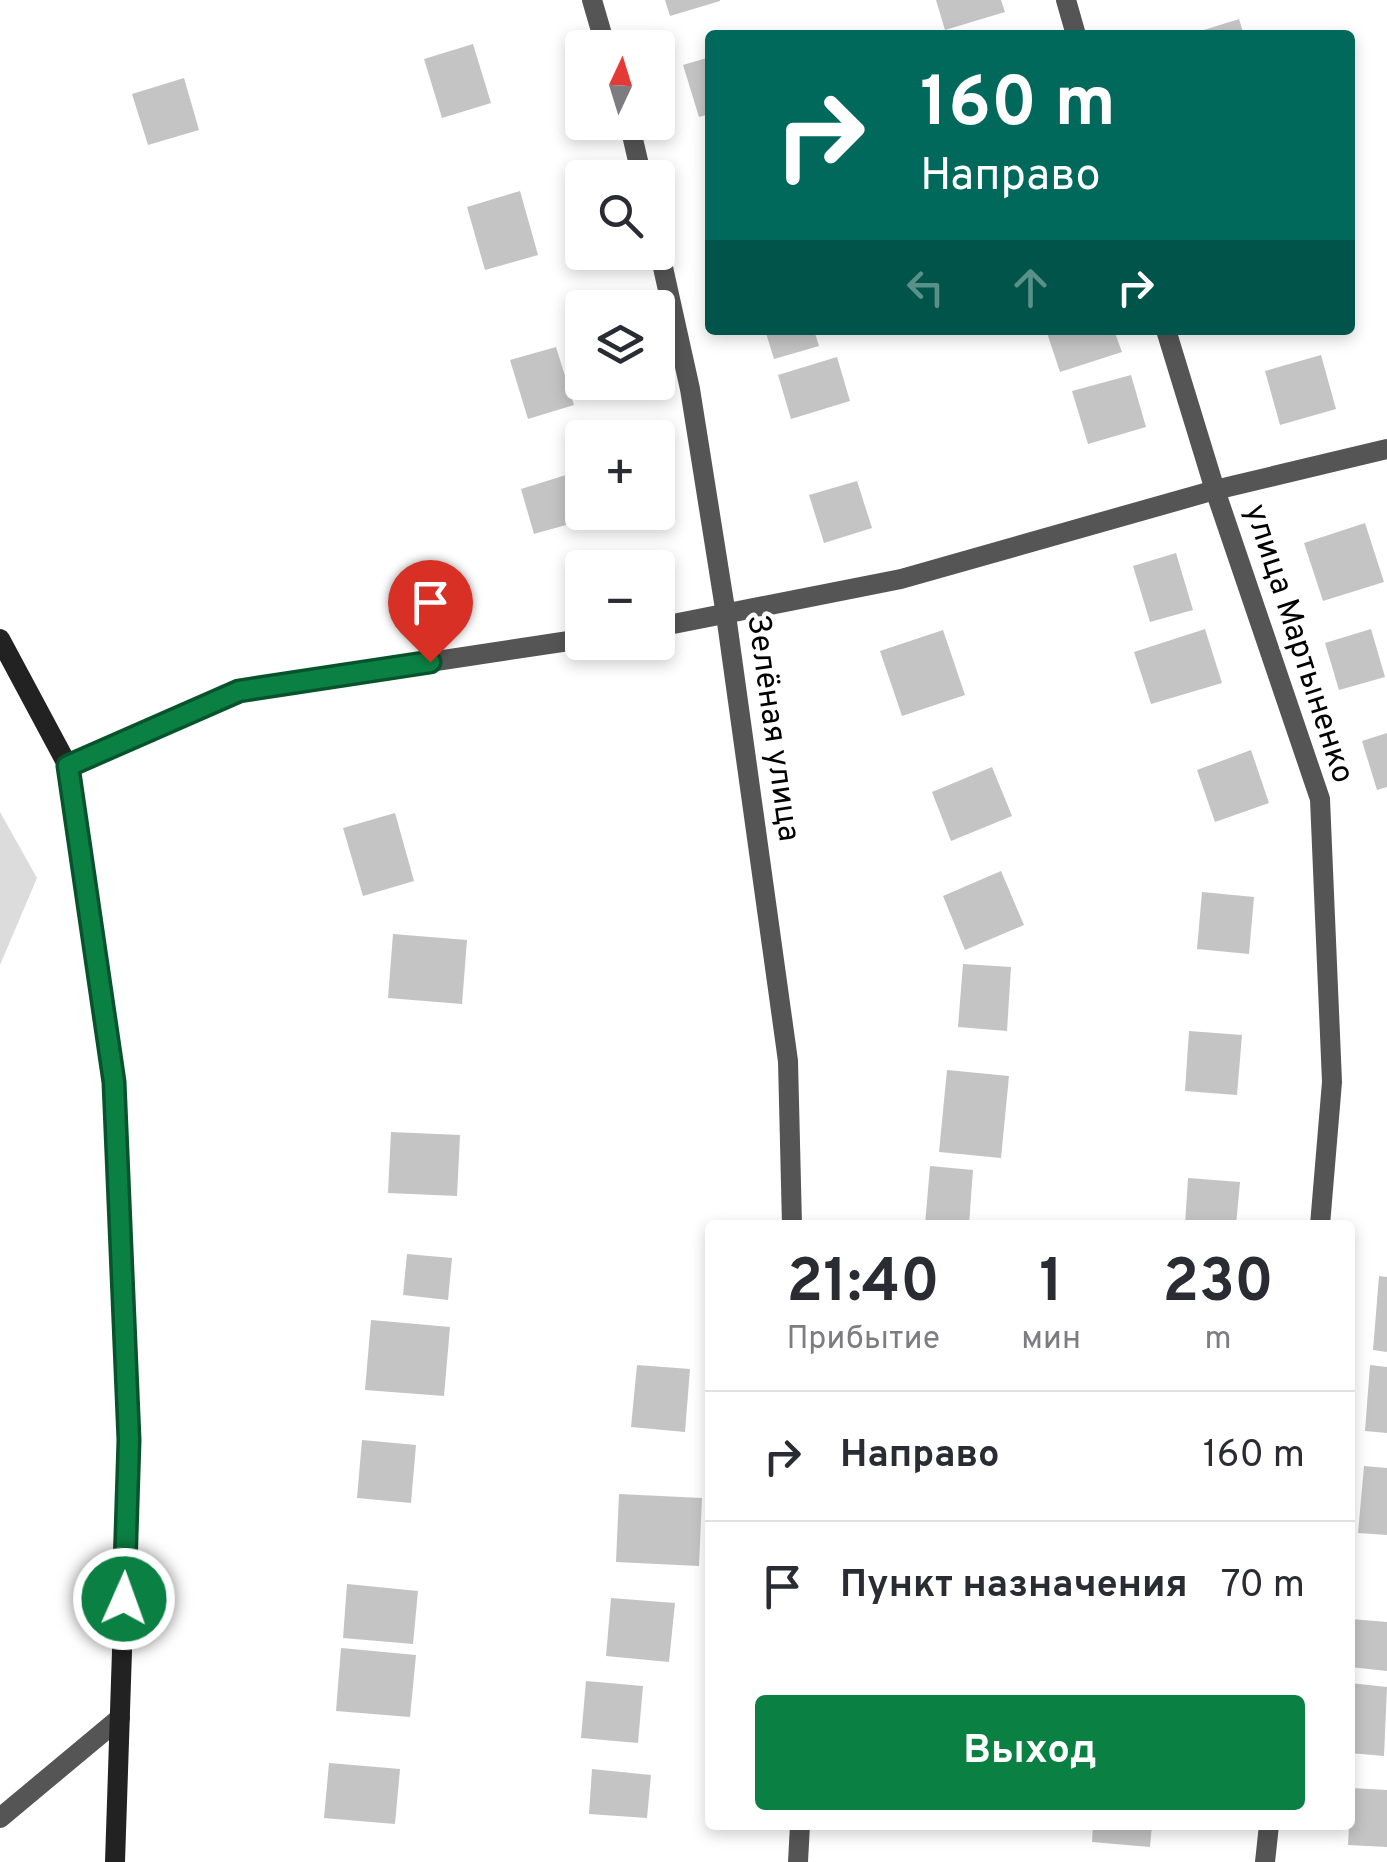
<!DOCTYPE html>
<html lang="ru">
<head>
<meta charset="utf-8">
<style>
  :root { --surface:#fff; --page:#f7f7f7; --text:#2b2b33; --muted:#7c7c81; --line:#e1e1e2; --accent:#0b8043 }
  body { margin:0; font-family:Overpass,sans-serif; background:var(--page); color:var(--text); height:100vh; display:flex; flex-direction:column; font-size:38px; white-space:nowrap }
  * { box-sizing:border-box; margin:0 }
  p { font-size:32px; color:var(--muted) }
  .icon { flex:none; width:55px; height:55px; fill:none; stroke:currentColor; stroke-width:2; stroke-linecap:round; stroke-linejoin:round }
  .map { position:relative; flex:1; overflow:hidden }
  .panel { position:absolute; left:705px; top:1220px; width:650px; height:610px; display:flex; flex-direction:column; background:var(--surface); border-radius:10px; box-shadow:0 5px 15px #0003 }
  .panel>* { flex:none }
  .banner { position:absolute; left:705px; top:30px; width:650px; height:305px; border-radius:10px; box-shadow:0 5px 15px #0003; background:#00695c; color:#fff; overflow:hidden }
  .needle { width:65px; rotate:4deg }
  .fabs { position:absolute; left:565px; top:30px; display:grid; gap:20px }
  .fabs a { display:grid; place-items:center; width:110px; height:110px; border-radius:10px; background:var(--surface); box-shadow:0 5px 15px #0003; font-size:50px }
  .pin { position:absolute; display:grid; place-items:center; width:85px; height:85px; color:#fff; margin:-102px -42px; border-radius:50% 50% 50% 0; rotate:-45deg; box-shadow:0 0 10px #0007 }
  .pin .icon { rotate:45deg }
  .me { position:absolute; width:110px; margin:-55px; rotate:2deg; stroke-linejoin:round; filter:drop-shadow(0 0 8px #0008) }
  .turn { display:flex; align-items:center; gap:35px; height:210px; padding:0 50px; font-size:45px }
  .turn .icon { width:130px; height:130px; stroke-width:2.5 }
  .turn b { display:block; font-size:70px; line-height:85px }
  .lanes { display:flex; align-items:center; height:95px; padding:0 50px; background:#0003; justify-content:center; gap:50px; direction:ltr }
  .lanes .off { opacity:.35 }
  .eta { display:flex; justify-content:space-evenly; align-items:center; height:170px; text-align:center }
  .eta b { font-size:60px; font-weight:700; line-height:70px }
  .action { display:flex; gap:20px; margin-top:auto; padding:20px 50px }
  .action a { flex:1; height:115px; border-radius:10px; background:var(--accent); color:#fff; font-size:40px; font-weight:700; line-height:115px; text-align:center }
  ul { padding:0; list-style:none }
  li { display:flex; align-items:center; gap:30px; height:130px; padding:0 50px; border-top:2px solid var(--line) }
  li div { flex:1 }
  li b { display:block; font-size:38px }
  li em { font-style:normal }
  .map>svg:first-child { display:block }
  .green { fill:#dcdcdc }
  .building { fill:#c4c4c4 }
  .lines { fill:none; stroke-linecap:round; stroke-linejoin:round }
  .service { stroke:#555; stroke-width:20 }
  .minor { stroke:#555; stroke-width:20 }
  .secondary { stroke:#222; stroke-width:20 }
  .route-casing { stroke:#07532c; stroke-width:25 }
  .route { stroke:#0b8043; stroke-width:18 }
  .labels { text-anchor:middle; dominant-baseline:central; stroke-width:9; stroke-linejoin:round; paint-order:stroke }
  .street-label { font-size:32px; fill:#000; stroke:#fff }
</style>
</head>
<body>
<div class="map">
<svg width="1387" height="1862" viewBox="0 0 1387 1862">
  <rect width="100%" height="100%" fill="#fff"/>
  <polygon class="green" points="0,812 37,878 0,965"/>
  <g class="building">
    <polygon points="665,0 720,0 720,1 670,16"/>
    <polygon points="936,0 1001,0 1005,12 945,30"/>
    <polygon points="1239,19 1244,35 1191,35 1191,34"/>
    <polygon points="473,44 491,103 442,118 424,59"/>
    <polygon points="710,57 710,114 699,117 683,65"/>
    <polygon points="184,78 199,130 148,145 132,94"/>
    <polygon points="520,191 538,255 485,270 467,207"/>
    <polygon points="765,330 814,330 819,346 774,359"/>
    <polygon points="1046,330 1114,330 1122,352 1060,372"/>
    <polygon points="556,347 574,405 528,419 510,360"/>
    <polygon points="1321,355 1336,409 1280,425 1265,371"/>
    <polygon points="837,357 850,401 791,419 778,375"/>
    <polygon points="1131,375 1146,427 1088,444 1072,391"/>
    <polygon points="582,470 582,512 605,514 534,534 521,489"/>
    <polygon points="857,481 872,528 824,543 809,495"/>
    <polygon points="1365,523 1384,582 1323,601 1304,543"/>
    <polygon points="1176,553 1193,610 1150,622 1133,566"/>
    <polygon points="1205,629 1222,683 1151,704 1134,652"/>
    <polygon points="1371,629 1385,677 1339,690 1325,643"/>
    <polygon points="943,630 965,695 902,716 880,651"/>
    <polygon points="1387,733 1387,787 1377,790 1362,741"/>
    <polygon points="1251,750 1269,803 1215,822 1197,770"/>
    <polygon points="992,767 1012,816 951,841 932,792"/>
    <polygon points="395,813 414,881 363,896 343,828"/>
    <polygon points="1001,871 1024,925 965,950 943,896"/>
    <polygon points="1202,892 1254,897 1249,954 1197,949"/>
    <polygon points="393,934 467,940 462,1004 388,998"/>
    <polygon points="963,964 1011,967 1007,1031 958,1027"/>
    <polygon points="1189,1031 1242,1035 1237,1095 1185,1091"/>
    <polygon points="947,1070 1009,1076 1001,1158 939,1152"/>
    <polygon points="391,1132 460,1135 457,1196 388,1193"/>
    <polygon points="930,1166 973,1170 969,1225 925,1225"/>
    <polygon points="1188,1178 1240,1182 1236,1225 1185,1225"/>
    <polygon points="407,1254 452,1258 448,1300 403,1295"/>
    <polygon points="1379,1276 1387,1277 1387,1352 1373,1350"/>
    <polygon points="371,1320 450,1327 444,1396 365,1390"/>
    <polygon points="637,1365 690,1369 685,1432 631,1427"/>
    <polygon points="1370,1365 1387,1367 1387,1433 1365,1431"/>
    <polygon points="362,1440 416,1445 411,1503 357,1498"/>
    <polygon points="1364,1466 1387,1468 1387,1535 1358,1533"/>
    <polygon points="619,1494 702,1498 699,1566 616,1562"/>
    <polygon points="347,1584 418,1591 413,1644 343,1638"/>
    <polygon points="611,1598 675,1603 669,1662 606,1656"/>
    <polygon points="1351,1619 1387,1622 1387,1671 1350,1667"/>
    <polygon points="341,1648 416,1655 410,1717 336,1711"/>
    <polygon points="586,1681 643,1686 638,1743 581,1738"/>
    <polygon points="1350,1683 1387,1687 1384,1756 1350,1753"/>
    <polygon points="329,1763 400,1769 395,1824 324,1818"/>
    <polygon points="592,1769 651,1775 647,1818 589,1814"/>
    <polygon points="1351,1788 1387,1790 1387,1847 1348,1845"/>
    <polygon points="1093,1825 1152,1825 1150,1847 1092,1842"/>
  </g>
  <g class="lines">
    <polyline class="service" points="0,1818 120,1718"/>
    <g class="minor">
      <polyline points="592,0 606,48"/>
      <polyline points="1066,0 1076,35"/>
      <polyline points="629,122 642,178"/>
      <polyline points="658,245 690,389 726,615 788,1061 792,1225"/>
      <polyline points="1166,330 1215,490 1320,799 1332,1082 1320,1225"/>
      <polyline points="658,627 901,579 1215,490 1387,449"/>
      <polyline points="68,766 239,691 582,639"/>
      <polyline points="798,1862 800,1825"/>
      <polyline points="1265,1862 1269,1825"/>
    </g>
    <polyline class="secondary" points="0,639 68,766 115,1081 129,1440 115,1862"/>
  </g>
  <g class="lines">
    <defs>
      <polyline id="route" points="124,1599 129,1440 114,1082 68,766 239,691 430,662"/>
    </defs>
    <use href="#route" class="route-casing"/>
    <use href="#route" class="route"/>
  </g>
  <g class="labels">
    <g class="street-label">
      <text transform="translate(1298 644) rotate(72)">улица Мартыненко</text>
      <text transform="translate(772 728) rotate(82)">Зелёная улица</text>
    </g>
  </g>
</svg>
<div class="fabs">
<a><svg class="needle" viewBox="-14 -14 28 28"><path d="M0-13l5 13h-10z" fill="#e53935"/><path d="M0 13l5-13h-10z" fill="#7c7c81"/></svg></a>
<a><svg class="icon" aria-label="search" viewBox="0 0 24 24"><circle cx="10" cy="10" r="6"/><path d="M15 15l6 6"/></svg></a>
<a><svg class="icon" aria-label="layers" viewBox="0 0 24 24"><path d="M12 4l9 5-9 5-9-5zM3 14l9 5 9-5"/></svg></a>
<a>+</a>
<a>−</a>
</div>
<div class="pin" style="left:430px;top:662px;background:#d93025"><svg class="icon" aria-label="arrive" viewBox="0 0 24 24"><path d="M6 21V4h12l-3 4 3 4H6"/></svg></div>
<svg class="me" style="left:124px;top:1599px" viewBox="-20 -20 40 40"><circle r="17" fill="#0b8043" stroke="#fff" stroke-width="3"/><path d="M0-11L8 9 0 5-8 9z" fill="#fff"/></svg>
<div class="banner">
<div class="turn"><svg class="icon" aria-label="right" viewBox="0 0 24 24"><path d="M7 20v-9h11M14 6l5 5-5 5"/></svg><div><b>160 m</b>Направо</div></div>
<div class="lanes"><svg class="icon off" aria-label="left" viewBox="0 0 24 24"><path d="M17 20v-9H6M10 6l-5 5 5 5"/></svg><svg class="icon off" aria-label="ahead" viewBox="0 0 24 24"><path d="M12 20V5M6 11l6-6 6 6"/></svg><svg class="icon" aria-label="right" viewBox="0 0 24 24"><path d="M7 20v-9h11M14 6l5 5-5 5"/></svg></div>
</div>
<section class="panel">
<div class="eta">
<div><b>21:40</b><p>Прибытие</p></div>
<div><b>1</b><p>мин</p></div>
<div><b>230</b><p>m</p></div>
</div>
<ul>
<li><svg class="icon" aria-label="right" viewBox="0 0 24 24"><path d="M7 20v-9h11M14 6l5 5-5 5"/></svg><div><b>Направо</b></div><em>160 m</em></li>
<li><svg class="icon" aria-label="arrive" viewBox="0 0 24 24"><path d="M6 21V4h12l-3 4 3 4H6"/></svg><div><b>Пункт назначения</b></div><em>70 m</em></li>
</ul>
<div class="action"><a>Выход</a></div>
</section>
</div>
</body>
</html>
